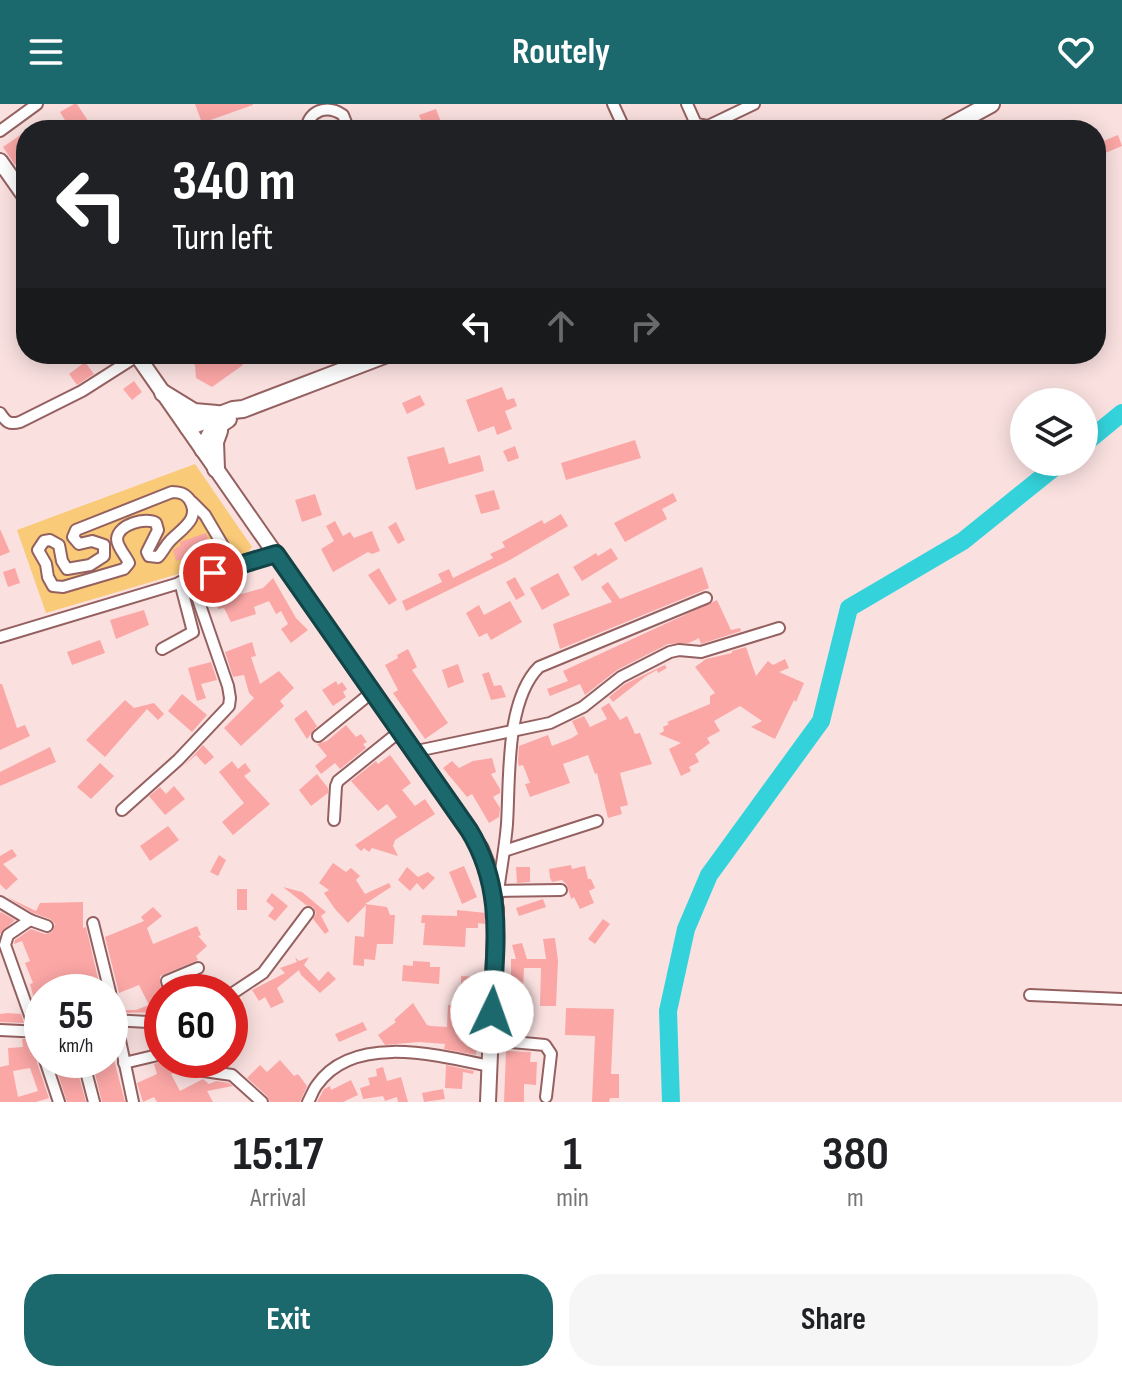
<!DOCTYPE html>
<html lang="en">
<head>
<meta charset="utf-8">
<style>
  :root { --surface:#fff; --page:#f6f6f6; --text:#202124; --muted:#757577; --accent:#1c696d }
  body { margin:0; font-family:"Sofia Sans Condensed",sans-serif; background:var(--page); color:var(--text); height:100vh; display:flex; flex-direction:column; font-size:30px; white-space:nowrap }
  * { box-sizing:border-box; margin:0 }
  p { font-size:26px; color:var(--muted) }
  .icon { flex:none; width:44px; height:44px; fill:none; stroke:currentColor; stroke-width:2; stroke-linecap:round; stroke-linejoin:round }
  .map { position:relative; height:998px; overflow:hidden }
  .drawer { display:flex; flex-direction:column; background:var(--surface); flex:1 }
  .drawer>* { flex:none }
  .hud { position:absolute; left:16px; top:16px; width:1090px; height:244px; border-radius:32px; box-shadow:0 4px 20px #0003; background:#202124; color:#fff; overflow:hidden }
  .buttons { position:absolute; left:1010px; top:284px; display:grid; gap:16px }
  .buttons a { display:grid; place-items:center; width:88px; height:88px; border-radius:50%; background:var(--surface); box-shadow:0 4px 20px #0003; font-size:40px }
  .speed { position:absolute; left:24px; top:870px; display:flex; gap:16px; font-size:40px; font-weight:700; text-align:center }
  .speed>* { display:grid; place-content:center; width:104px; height:104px; border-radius:50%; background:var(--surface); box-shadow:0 4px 20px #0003; line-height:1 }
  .speed small { font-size:20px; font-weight:400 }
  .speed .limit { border:12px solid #d22; background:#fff; color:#111 }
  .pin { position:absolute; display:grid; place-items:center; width:68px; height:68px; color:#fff; margin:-34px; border:4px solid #fff; border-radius:50%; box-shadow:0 2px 8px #0007 }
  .me { position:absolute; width:88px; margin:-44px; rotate:3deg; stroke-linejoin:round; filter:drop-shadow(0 0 6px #0008) }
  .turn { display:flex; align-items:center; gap:28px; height:168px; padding:0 24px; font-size:36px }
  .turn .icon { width:104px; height:104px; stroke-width:2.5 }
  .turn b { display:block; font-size:56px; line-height:68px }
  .lanes { display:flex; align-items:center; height:76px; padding:0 24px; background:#0003; justify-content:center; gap:40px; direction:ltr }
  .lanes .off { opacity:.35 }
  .eta { display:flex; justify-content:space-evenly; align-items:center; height:136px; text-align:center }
  .eta b { font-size:48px; font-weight:700; line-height:56px }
  .action { display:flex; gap:16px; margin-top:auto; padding:16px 24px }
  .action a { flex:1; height:92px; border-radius:32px; background:var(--accent); color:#fff; font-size:32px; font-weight:700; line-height:92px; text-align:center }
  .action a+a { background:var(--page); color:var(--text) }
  header { display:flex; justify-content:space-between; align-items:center; height:104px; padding:0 24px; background:var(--accent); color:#fff; font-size:36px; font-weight:700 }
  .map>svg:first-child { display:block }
  .green { fill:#f9ca78 }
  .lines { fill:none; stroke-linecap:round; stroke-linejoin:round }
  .river { stroke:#34d3db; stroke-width:18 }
  .building { fill:#fba7a6; fill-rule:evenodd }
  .minor-casing { stroke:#946160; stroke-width:14 }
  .major-casing { stroke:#946160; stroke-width:18 }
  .highway-casing { stroke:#946160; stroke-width:20 }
  .minor { stroke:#fff; stroke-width:10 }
  .major { stroke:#fff; stroke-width:14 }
  .highway { stroke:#fff; stroke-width:16 }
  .route-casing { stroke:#124447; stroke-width:20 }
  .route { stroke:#1c696d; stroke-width:14 }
</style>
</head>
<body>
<header><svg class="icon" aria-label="menu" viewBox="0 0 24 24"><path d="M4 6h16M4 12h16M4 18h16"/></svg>Routely<svg class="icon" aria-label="heart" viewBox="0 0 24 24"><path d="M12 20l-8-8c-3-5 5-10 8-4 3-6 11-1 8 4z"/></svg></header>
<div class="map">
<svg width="1122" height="998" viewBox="0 0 1122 998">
  <rect width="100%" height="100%" fill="#fae1e0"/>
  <polygon class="green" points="195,360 252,443 246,450 46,509 17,426"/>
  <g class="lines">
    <g class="river">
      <polyline points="1084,340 1122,309"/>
      <polyline points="671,998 668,907 686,825 709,771 821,617 849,504 963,437 1061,358"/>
    </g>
  </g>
  <g class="building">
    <polygon points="74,0 77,0 94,26 71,26 60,8"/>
    <polygon points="195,0 253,0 253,1 202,19"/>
    <polygon points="436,5 444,26 425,26 419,11"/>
    <polygon points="26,27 26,52 15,61 3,43"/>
    <polygon points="1118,31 1122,42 1105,49 1101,38"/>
    <polygon points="199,250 234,250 243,261 212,283 196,274 195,261 190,256"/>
    <polygon points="85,258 94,270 77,281 69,270"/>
    <polygon points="134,277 142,288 132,296 123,285"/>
    <polygon points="502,283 507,296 514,294 517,302 505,307 512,325 497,331 494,322 478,328 466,296"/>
    <polygon points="420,291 425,301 407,310 402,299"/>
    <polygon points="635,336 641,354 566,376 561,359"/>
    <polygon points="515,342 519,354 508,358 503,347"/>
    <polygon points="444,343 449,360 480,351 484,367 416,386 407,353"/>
    <polygon points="494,386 500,405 481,410 475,391"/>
    <polygon points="673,389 677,397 662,405 667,415 625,438 614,419"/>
    <polygon points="315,390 322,411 302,418 295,396"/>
    <polygon points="561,410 568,422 508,457 406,507 402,497 442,478 438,470 449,465 453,474 493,454 490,450 505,443 502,438 542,416 544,420"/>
    <polygon points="335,417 343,432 350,428 354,434 372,427 380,447 372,450 368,448 333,468 321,445 334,437 326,422"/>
    <polygon points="396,418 405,436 398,440 388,423"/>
    <polygon points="0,425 10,448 0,452"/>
    <polygon points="206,429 212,446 176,457 173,446 181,441 180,438"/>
    <polygon points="611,444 618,455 582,477 573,463 596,449 598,452"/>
    <polygon points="702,463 709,484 560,545 553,520 612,498 601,483 608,478 620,495"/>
    <polygon points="15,464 20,479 8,483 3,468"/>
    <polygon points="379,464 397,496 389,501 368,471"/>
    <polygon points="558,469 570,491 542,506 530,484"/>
    <polygon points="515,473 525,491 516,496 506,478"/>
    <polygon points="273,474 296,514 308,526 291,539 281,525 288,520 281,507 276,510 269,497 254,503 256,510 231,518 224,504 218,505 216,497 263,484"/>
    <polygon points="717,496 731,526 740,524 741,527 701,540 699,534 689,539 668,540 617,566 585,591 580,580 550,592 547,585 568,577 563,567"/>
    <polygon points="510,497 522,518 491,536 487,529 479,533 466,509 479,501 484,511"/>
    <polygon points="144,506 149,521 116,535 110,516"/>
    <polygon points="100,536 105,549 72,561 67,548"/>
    <polygon points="252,538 256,552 251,553 260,580 279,567 294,584 280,597 284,602 241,642 224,624 254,594 249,589 244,571 233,573 225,548"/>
    <polygon points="746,543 756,572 768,557 773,561 785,555 789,564 779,568 804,579 796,598 794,596 775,635 751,623 762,617 740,602 714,617 720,627 707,634 710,639 695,650 699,658 689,663 691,667 681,672 669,645 681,639 659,630 664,627 663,623 669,620 667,618 710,600 710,592 715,589 695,563 706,555 732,549 732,547"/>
    <polygon points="408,545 417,563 412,566 448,619 425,635 393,589 398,586 385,561 398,554 397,551"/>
    <polygon points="677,555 665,561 667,564 658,569 657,566 646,572 613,598 609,593 625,580"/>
    <polygon points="211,558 217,576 201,580 206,594 197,597 188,564"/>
    <polygon points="458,560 464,578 448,584 442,566"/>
    <polygon points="489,568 494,582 501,581 506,593 491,596 482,570"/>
    <polygon points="336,577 338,581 342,578 347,585 343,588 346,593 333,602 322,586"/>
    <polygon points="0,580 2,580 17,624 25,621 30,632 0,646"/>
    <polygon points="182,590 207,611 192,628 168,607"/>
    <polygon points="125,596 134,604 154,599 164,610 158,616 147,605 105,653 86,636"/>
    <polygon points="609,599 620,616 627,612 635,630 640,629 652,660 620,669 628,701 620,703 622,710 608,714 597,669 595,670 588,651 563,660 570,679 530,693 525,680 530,679 523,661 519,662 518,658 519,642 548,631 552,642 572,634 578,630 572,617 584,612 590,623 607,615 601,604"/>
    <polygon points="306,606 317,622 307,635 294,615"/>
    <polygon points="346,621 356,633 361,630 367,638 363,640 366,644 340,665 335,659 321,670 315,662 327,652 317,640 327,637"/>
    <polygon points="203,641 214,653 205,661 196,651 185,661"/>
    <polygon points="50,643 56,658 0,682 0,668"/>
    <polygon points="390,651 411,679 402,686 415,702 425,695 435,710 395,736 393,742 398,752 372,744 369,748 364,744 361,747 355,741 397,713 387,700 378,707 351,677 376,657 378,660"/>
    <polygon points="492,654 496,668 491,670 500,685 500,689 493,693 500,704 499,713 489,719 472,690 467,693 443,664 452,657 459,664 473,657"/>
    <polygon points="232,657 238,665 245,659 251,667 244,672 270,700 233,731 222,718 244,699 219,668"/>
    <polygon points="100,659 114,672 91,695 77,683"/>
    <polygon points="317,670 328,684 328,689 311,702 299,686"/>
    <polygon points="174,682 185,695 165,711 149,692 160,683 166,690"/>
    <polygon points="168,722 179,736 150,757 140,742"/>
    <polygon points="12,745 17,752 3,760 18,775 6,786 0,780 0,752"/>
    <polygon points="219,751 226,756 218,772 210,768"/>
    <polygon points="333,759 346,768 351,764 360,772 356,776 365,790 389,779 391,783 365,800 387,803 390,811 395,811 393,840 377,840 375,856 364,855 364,862 353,861 355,832 364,833 366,801 348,819 335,805 324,789 329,786 319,779"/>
    <polygon points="571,761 572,765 585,762 588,775 591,775 595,784 589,787 594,799 580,805 574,793 571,795 567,781 562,776 552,778 550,774 549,765"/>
    <polygon points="464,762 477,793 462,800 449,768"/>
    <polygon points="407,763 418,773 428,768 435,774 423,786 417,779 410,787 398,776"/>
    <polygon points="516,763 530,763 530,778 517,779"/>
    <polygon points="283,783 302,788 326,808 321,812 329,827 325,830 313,815 316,809 313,803 306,801"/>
    <rect x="237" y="785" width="10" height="21"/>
    <polygon points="272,789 288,802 275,817 268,812 274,804 266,797"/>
    <polygon points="7,793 36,807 40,799 83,798 83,824 86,823 101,887 93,888 89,877 73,881 75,888 42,888 42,893 34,895 30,880 33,879 25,859 30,857 22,837 14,840 15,836 31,825 45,830 52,828 55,820 50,815 33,809"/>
    <polygon points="543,795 546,803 519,812 516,804"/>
    <polygon points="153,803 162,812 147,824 153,840 197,822 201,831 198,832 207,842 196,852 198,856 160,872 162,908 122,909 122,906 136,906 149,901 139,881 119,889 105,833 144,817 141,813"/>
    <polygon points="457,806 486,809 485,820 478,819 478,824 466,824 465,843 423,841 425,819 421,819 422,811 457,812"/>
    <polygon points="1,808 15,816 0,830 0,809"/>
    <polygon points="603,815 610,820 595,840 588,835"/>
    <polygon points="555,834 558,857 556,902 540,902 541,864 524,864 523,886 511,885 511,855 516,855 512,841 522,839 527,855 546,855 543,835"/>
    <polygon points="295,853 299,857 309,853 304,861 319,877 328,867 336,875 320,889 301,871 299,866 277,884 284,898 271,904 265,893 259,897 252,886 285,869 280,864 297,858"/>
    <polygon points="413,857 430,858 430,863 440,863 439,880 402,877 403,861 413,862"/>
    <polygon points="202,871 206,878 215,873 223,888 178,888 177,882"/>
    <polygon points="461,872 480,873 480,885 475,885 475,891 461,891"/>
    <polygon points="238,895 245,925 230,926 230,915 235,913 230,899"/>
    <polygon points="413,899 427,921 431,922 447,923 448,901 463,902 462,924 479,926 476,951 444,945 445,940 419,938 385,941 378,931 396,918 394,916"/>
    <polygon points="566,904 614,905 611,970 619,970 619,994 610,994 609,998 592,998 595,932 565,931"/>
    <polygon points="8,909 21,910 24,919 0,918 0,910"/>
    <polygon points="363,918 367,926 339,938 335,930"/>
    <path d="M22 935H30L32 945 38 952 37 959 49 994 36 998H0V963L9 961 8 944 23 943ZM30 964 38 987 18 993 13 967Z"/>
    <polygon points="506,947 531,948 530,958 537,958 536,981 524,980 524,998 504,998"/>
    <polygon points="114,956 125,998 102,998 92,957"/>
    <polygon points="167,956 186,956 192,966 171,970 180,987 203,975 209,980 216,977 229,979 233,982 207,987 213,998 157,998 154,993 143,998 137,979 157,970 154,960"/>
    <polygon points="280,956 294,972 298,970 307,982 300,998 270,998 267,992 247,974 260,961 267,968"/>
    <polygon points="61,957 62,962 75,958 86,998 67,998 54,958"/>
    <polygon points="446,961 474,967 473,970 463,968 462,985 445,984"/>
    <polygon points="383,963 387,977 401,973 408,998 398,998 397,993 385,997 383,992 363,995 360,984 370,981 368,974 377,972 376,965"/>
    <polygon points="351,976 358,991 343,998 317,998 324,985 330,982 331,986"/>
    <polygon points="443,985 445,995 424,998 422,989"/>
  </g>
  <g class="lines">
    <defs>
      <g id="minor">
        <polyline points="613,0 625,26"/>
        <polyline points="687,0 696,20 708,22 754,0"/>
        <path d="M306 26C309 6 327 0 343 11L349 26"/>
        <polyline points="0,27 37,0"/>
        <path d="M0 309C6 318 9 321 20 318L82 287 137 252"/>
        <path d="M172 388C179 388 184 389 189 395 202 415 181 425 170 437 165 442 163 448 158 453L149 452 147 448 158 426 156 419C146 413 118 420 117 435 117 443 126 452 129 459L124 465 63 483 53 482 48 473 46 460 38 446 44 437 50 436 59 441 62 457 67 465 90 461 104 452V441L92 437 79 440 73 433 76 426Z"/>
        <polyline points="192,398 205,411 235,462"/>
        <polyline points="0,533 276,450"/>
        <polyline points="162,545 193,528 180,478"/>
        <polyline points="318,632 371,589"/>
        <polyline points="412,648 550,619 583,603 621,573 670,548 679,546 701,548 779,524"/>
        <polyline points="122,706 178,656 229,602 230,594 228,582 191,475"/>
        <polyline points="334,716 336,682 338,677 399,628"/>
        <polyline points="504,747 597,717"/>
        <polyline points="498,787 561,786"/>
        <path d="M497 795C500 770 505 745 507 720 510 675 505 597 539 563L706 494"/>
        <polyline points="0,798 30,816 47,822"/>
        <polyline points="30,816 8,831 5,841 42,945"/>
        <polyline points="93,819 110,888"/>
        <polyline points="170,888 167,877 198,864"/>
        <polyline points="110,889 133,998"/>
        <polyline points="230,891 263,869 308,809"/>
        <polyline points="1030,891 1122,895"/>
        <polyline points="112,916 148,918 162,916"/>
        <polyline points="0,926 42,928"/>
        <polyline points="490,936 545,941 551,950 546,993"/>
        <polyline points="45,956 59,998"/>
        <polyline points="83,956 94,998"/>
        <polyline points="194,956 204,967 232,971 262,998"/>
        <polyline points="124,959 162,950"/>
        <path d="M308 998C311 993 313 986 317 981 353 929 438 951 489 962"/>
      </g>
      <g id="major">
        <polyline points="0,57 26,94"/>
        <polyline points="136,250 481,745 487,760 496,805 488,998"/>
      </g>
      <g id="highway">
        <polyline points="943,26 991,0"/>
        <polyline points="163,289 194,308 217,310"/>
        <polyline points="188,323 233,306 243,305 387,250"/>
        <polyline points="203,345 213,325 228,315"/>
        <polyline points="216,365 215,338 219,327"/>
      </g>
    </defs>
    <use href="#minor" class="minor-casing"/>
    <use href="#major" class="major-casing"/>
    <use href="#highway" class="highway-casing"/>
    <use href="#minor" class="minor"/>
    <use href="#major" class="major"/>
    <use href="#highway" class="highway"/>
  </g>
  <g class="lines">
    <defs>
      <path id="route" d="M213 469 276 450 469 726C505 785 495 842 492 908"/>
    </defs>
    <use href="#route" class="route-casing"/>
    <use href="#route" class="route"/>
  </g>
</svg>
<div class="buttons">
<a><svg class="icon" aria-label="layers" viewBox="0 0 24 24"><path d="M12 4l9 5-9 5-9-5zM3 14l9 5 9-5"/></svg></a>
</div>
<div class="speed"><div>55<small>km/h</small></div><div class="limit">60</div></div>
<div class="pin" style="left:213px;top:469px;background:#d93025"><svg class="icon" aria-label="arrive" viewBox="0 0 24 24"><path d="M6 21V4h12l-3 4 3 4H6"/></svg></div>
<svg class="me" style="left:492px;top:908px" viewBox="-20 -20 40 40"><circle r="19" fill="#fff"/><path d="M0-13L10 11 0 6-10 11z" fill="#1c696d"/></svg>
<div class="hud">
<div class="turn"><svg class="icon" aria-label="left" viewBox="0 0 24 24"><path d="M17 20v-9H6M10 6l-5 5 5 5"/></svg><div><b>340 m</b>Turn left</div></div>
<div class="lanes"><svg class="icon" aria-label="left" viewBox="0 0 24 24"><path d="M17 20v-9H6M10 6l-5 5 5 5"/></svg><svg class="icon off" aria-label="ahead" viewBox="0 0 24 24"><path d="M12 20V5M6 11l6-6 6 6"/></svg><svg class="icon off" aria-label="right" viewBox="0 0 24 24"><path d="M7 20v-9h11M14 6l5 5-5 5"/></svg></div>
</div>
</div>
<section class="drawer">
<div class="eta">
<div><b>15:17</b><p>Arrival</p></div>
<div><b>1</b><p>min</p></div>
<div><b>380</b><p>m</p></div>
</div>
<div class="action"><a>Exit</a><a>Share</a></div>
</section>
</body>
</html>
